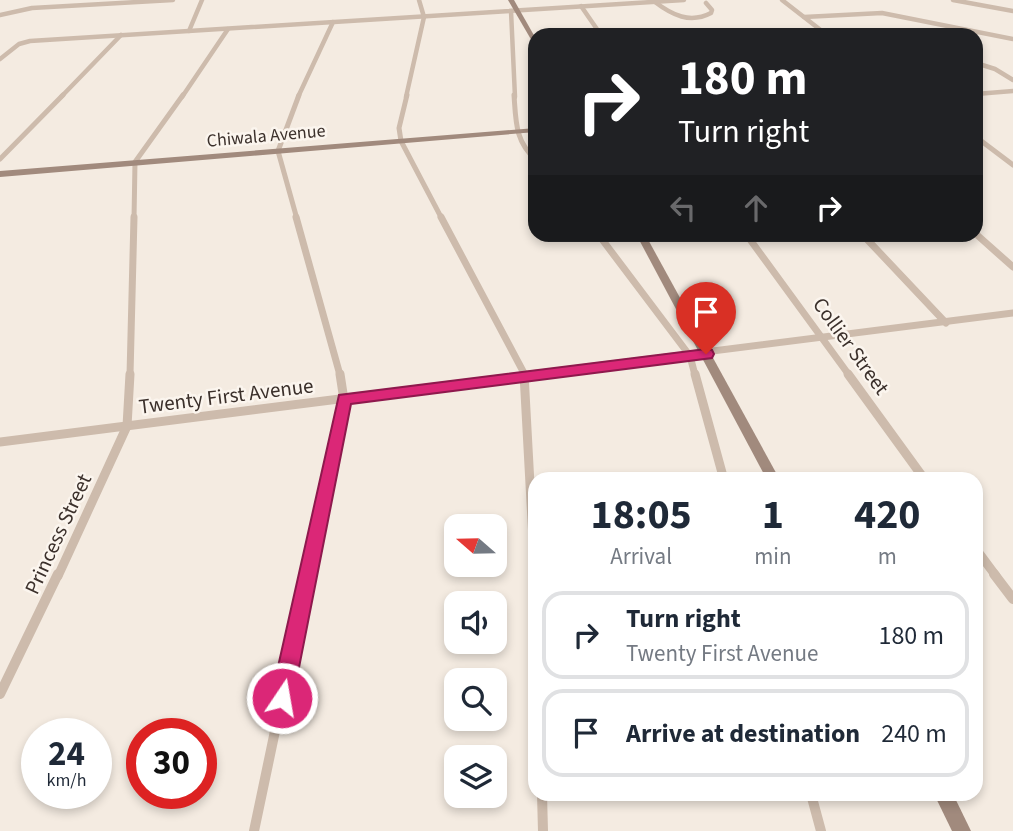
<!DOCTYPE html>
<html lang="en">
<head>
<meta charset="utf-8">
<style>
  :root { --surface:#fff; --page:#f6f6f7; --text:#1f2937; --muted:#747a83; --line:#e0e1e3 }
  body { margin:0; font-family:"Source Sans 3",sans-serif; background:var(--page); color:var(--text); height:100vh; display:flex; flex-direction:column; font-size:26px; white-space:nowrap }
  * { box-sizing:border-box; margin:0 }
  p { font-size:23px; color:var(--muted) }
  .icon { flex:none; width:38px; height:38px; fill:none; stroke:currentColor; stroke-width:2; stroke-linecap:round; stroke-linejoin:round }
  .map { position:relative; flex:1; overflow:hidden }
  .sheet { position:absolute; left:528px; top:472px; width:455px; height:329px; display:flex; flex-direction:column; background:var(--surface); border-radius:21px; box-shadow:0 4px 10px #0003 }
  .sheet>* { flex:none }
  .banner { position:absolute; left:528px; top:28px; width:455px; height:214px; border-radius:21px; box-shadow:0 4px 10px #0003; background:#202124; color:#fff; overflow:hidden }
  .needle { width:46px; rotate:290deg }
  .tools { position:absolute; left:444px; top:514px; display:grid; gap:14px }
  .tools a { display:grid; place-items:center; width:63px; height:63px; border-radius:14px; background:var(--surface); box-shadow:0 4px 10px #0003; font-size:35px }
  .speed { position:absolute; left:21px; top:718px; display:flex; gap:14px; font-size:35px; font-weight:700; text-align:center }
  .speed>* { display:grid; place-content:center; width:91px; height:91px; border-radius:50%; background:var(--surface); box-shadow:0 4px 10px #0003; line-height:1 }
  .speed small { font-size:18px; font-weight:400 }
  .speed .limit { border:10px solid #d22; background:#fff; color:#111 }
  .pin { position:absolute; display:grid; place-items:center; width:60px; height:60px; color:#fff; margin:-72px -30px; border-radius:50% 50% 50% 0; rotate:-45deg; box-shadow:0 0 7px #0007 }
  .pin .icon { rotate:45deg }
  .me { position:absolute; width:77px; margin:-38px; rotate:12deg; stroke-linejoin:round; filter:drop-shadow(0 0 5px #0008) }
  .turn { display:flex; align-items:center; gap:24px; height:147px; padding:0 35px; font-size:32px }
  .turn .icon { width:91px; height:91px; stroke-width:2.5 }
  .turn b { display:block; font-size:49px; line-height:60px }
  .lanes { display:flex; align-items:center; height:66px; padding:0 35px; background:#0003; justify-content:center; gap:35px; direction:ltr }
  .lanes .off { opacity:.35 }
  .eta { display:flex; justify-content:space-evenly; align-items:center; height:119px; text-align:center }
  .eta b { font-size:42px; font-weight:700; line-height:49px }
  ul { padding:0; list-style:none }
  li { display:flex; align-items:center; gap:21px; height:88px; margin:0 14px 10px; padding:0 21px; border:4px solid var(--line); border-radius:21px }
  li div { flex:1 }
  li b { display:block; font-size:26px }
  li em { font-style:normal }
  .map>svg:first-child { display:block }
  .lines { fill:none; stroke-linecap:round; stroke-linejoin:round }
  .street-far4 { stroke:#cdbbac; stroke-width:4.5 }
  .street-far3 { stroke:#cdbbac; stroke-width:5 }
  .street-far2 { stroke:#cdbbac; stroke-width:7 }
  .street-far1 { stroke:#cdbbac; stroke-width:9 }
  .street { stroke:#cdbbac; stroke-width:10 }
  .secondary { fill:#a18a7d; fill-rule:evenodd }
  .route { fill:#db2777; stroke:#8e194d; stroke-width:2 }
  .labels { text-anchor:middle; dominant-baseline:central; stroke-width:5; stroke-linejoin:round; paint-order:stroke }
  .far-street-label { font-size:18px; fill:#3b302b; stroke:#fbf5ee }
  .street-label { font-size:21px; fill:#3b302b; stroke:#fbf5ee }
</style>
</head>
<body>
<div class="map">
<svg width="1013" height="831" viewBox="0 0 1013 831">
  <rect width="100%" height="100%" fill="#f4ebe1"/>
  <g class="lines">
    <g class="street-far4">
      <polyline points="782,0 827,35"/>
      <polyline points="953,0 1013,11"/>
      <path d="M655 2C672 15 690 24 711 13L712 10 706 3"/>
      <polyline points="581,6 601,35"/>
      <polyline points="511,11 515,97"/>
      <polyline points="0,15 32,8 173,0"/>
      <polyline points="804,17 882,13 1013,39"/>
      <polyline points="189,31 202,0"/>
      <polyline points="0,59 19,44 30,41 684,0"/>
      <polyline points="976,63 995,69 1013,80"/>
      <polyline points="976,94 1013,91"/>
      <polyline points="61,97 121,35"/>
      <polyline points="182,97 228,29"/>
      <polyline points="298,97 333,22"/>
      <polyline points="406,97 424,17 419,0"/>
    </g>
    <g class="street-far3">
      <polyline points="407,95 399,128 401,141 442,219"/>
      <path d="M514 95C516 122 515 141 536 160"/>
      <polyline points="976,137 1013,165"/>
      <polyline points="0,159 63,95"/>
      <polyline points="134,219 135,162 183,95"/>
      <polyline points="297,219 278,151 299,95"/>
    </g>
    <g class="street-far2">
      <polyline points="296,217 340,375"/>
      <polyline points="441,217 525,375"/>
      <polyline points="598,234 690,356 695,375"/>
      <polyline points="746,234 849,375"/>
      <polyline points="862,234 946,323"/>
      <polyline points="976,234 1013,267"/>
      <polyline points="130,375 134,217"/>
      <polyline points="523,375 1013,313"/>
    </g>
    <g class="street-far1">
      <polyline points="524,374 535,576"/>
      <polyline points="695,374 724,480"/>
      <polyline points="848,374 925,480"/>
      <polyline points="0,442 537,374"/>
      <polyline points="976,549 996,576"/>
      <polyline points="58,576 127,426 130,374"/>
      <polyline points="307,576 344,400 340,374"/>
    </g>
    <g class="street">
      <polyline points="535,574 536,603"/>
      <polyline points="994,574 1013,599"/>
      <polyline points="0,694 58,574"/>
      <polyline points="542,794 543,831"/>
      <polyline points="811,794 821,831"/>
      <polyline points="254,831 308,574"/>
    </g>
    <g class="secondary">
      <polygon points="508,0 514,0 536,39 536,48"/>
      <polygon points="536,128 536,132 0,177 0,171"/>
      <polygon points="636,234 645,234 780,480 767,480"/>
      <polygon points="934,794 953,794 971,831 952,831"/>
    </g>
  </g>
  <polygon class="route" points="706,349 712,350 714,354 712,358 351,404 293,698 289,705 282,709 274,705 271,698 339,395"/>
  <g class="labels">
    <g class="far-street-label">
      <text transform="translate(266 136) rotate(-5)">Chiwala Avenue</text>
    </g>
    <g class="street-label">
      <text transform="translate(851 346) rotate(54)">Collier Street</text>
      <text transform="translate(226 396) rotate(-7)">Twenty First Avenue</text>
      <text transform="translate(58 534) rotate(-65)">Princess Street</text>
    </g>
  </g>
</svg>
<div class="tools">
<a><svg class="needle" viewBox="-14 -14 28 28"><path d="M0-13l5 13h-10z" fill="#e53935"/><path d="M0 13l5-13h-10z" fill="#747a83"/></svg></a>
<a><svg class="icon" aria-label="sound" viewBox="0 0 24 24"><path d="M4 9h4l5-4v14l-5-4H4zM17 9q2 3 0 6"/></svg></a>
<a><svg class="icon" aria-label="search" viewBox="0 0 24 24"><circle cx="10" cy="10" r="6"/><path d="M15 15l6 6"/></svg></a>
<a><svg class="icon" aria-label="layers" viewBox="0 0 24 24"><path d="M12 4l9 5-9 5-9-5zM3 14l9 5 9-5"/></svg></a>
</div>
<div class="speed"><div>24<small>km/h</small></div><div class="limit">30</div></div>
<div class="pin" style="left:706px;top:354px;background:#d93025"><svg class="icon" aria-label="arrive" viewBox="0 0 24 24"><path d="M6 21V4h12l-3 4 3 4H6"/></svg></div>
<svg class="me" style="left:282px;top:698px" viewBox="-20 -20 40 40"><circle r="17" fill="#db2777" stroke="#fff" stroke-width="3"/><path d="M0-11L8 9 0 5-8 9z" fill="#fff"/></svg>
<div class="banner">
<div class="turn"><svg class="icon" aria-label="right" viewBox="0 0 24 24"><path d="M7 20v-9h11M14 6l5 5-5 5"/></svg><div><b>180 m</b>Turn right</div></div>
<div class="lanes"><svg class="icon off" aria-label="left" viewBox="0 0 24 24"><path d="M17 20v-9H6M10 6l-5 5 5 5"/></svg><svg class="icon off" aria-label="ahead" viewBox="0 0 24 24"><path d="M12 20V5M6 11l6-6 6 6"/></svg><svg class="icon" aria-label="right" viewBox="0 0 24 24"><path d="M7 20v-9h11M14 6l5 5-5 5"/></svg></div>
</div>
<section class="sheet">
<div class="eta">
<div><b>18:05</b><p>Arrival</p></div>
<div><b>1</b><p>min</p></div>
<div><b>420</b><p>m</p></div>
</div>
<ul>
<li><svg class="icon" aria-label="right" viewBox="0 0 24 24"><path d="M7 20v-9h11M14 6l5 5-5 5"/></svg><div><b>Turn right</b><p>Twenty First Avenue</p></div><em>180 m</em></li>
<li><svg class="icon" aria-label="arrive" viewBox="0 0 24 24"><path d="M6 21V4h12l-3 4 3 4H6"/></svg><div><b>Arrive at destination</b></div><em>240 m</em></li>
</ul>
</section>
</div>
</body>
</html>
